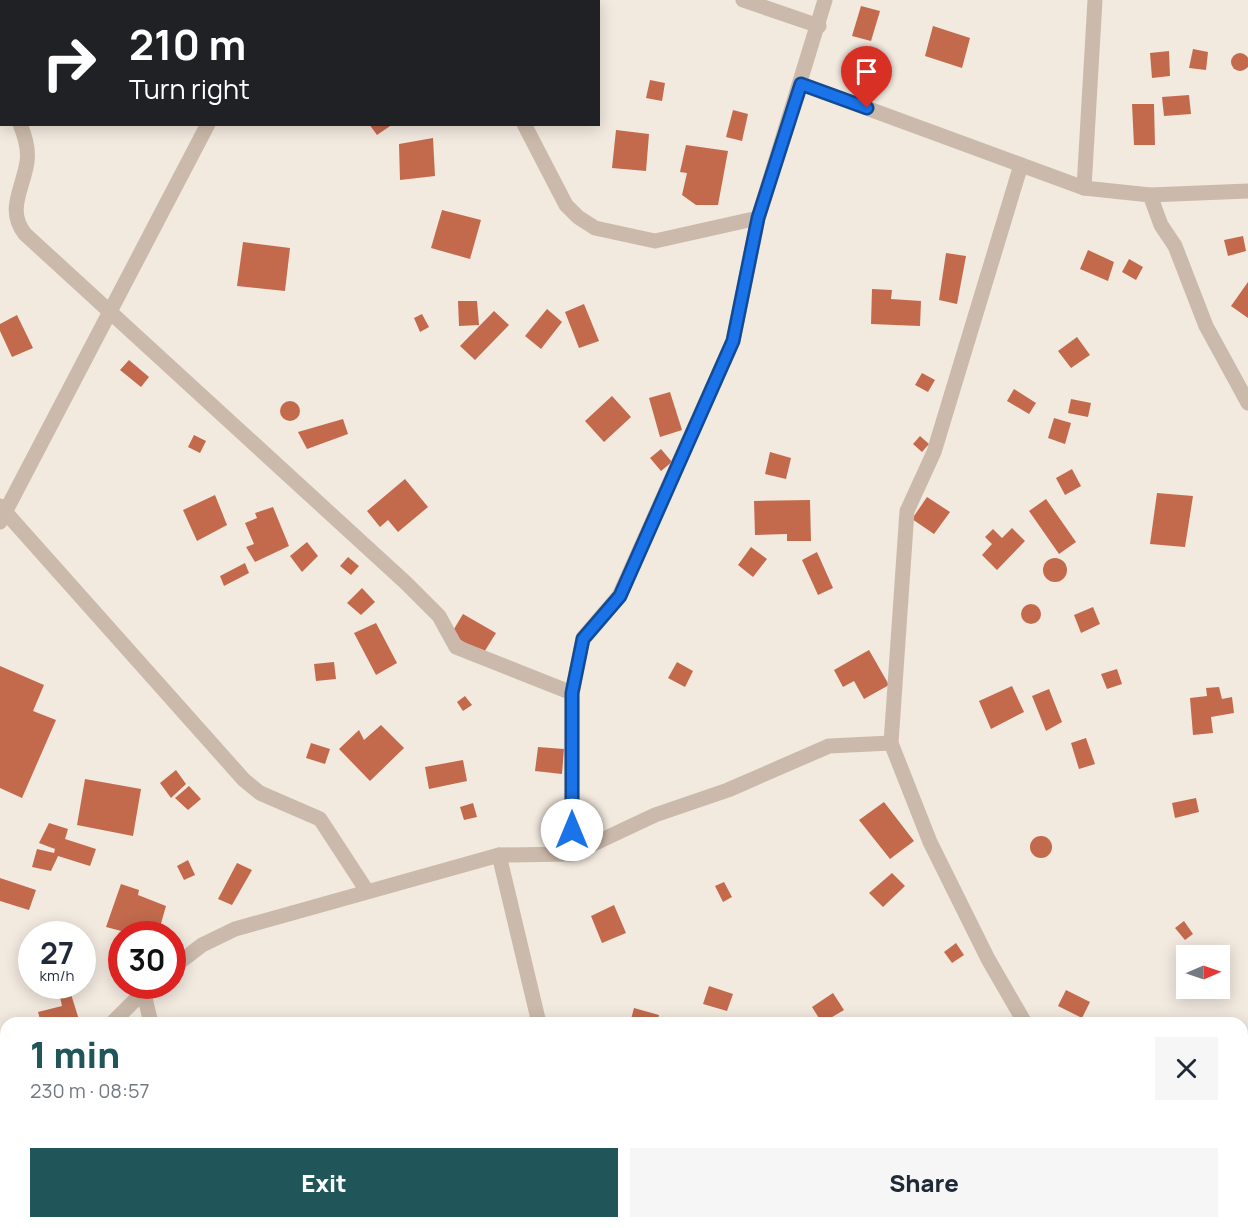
<!DOCTYPE html>
<html lang="en">
<head>
<meta charset="utf-8">
<style>
  :root { --surface:#fff; --page:#f6f6f7; --text:#1f2937; --muted:#747a83; --accent:#205559 }
  body { margin:0; font-family:Manrope,sans-serif; background:var(--page); color:var(--text); height:100vh; display:flex; flex-direction:column; font-size:22px; white-space:nowrap }
  * { box-sizing:border-box; margin:0 }
  p { font-size:20px; color:var(--muted) }
  .icon { flex:none; width:33px; height:33px; fill:none; stroke:currentColor; stroke-width:2; stroke-linecap:round; stroke-linejoin:round }
  .map { position:relative; flex:1; overflow:hidden }
  .details { position:absolute; left:0px; top:1017px; width:1248px; height:212px; display:flex; flex-direction:column; background:var(--surface); border-radius:18px 18px 0 0; box-shadow:0 3px 15px #0003 }
  .details>* { flex:none }
  .hud { position:absolute; left:0px; top:0px; width:600px; height:126px; box-shadow:0 3px 15px #0003; background:#202124; color:#fff; overflow:hidden }
  .needle { width:39px; rotate:88deg }
  .buttons { position:absolute; left:1176px; top:945px; display:grid; gap:12px }
  .buttons a { display:grid; place-items:center; width:54px; height:54px; border-radius:0px; background:var(--surface); box-shadow:0 3px 15px #0003; font-size:30px }
  .speed { position:absolute; left:18px; top:921px; display:flex; gap:12px; font-size:30px; font-weight:700; text-align:center }
  .speed>* { display:grid; place-content:center; width:78px; height:78px; border-radius:50%; background:var(--surface); box-shadow:0 3px 15px #0003; line-height:1 }
  .speed small { font-size:15px; font-weight:400 }
  .speed .limit { border:9px solid #d22; background:#fff; color:#111 }
  .pin { position:absolute; display:grid; place-items:center; width:51px; height:51px; color:#fff; margin:-62px -26px; border-radius:50% 50% 50% 0; rotate:-45deg; box-shadow:0 0 6px #0007 }
  .pin .icon { rotate:45deg }
  .me { position:absolute; width:66px; margin:-33px; rotate:0deg; stroke-linejoin:round; filter:drop-shadow(0 0 4px #0008) }
  .turn { display:flex; align-items:center; gap:21px; height:126px; padding:0 30px; font-size:27px }
  .turn .icon { width:78px; height:78px; stroke-width:2.5 }
  .turn b { display:block; font-size:42px; line-height:51px }
  .round { display:grid; place-items:center; flex:none; width:63px; height:63px; border-radius:0px; background:var(--page) }
  .summary { display:flex; align-items:center; justify-content:space-between; height:102px; padding:0 30px }
  h1 { font-size:36px; font-weight:800; line-height:45px; color:var(--accent) }
  .primary-button { display:flex; gap:12px; margin-top:auto; padding:12px 30px }
  .primary-button a { flex:1; height:69px; border-radius:0px; background:var(--accent); color:#fff; font-size:24px; font-weight:800; line-height:69px; text-align:center }
  .primary-button a+a { background:var(--page); color:var(--text) }
  .map>svg:first-child { display:block }
  .lines { fill:none; stroke-linecap:round; stroke-linejoin:round }
  .canal { stroke:#7fadaf; stroke-width:27 }
  .building { fill:#c36a4d }
  .minor { stroke:#cbbaab; stroke-width:15 }
  .route-casing { stroke:#114b97; stroke-width:15 }
  .route { stroke:#1a73e8; stroke-width:10 }
</style>
</head>
<body>
<div class="map">
<svg width="1248" height="1228" viewBox="0 0 1248 1228">
  <rect width="100%" height="100%" fill="#f2e9df"/>
  <g class="lines">
    <g class="canal">
      <polyline points="1242,1087 1248,1084"/>
      <polyline points="939,1228 952,1222"/>
    </g>
  </g>
  <g class="building">
    <polygon points="861,6 880,11 871,41 852,36"/>
    <polygon points="933,26 970,38 962,68 925,56"/>
    <polygon points="1193,49 1208,52 1206,70 1189,68"/>
    <polygon points="1169,51 1170,76 1152,78 1150,53"/>
    <circle cx="1240" cy="62" r="9"/>
    <polygon points="650,80 665,83 662,101 646,98"/>
    <polygon points="1189,95 1191,114 1164,116 1162,97"/>
    <polygon points="1132,104 1154,104 1155,145 1134,145"/>
    <polygon points="733,110 748,114 742,141 726,137"/>
    <polygon points="369,124 393,124 377,135"/>
    <polygon points="616,130 649,134 646,171 612,168"/>
    <polygon points="433,138 435,176 400,180 399,144"/>
    <polygon points="686,145 728,151 718,205 696,205 682,195 687,173 680,172"/>
    <polygon points="442,210 481,220 470,259 431,248"/>
    <polygon points="1243,236 1246,251 1228,256 1224,240"/>
    <polygon points="243,242 290,248 285,291 237,286"/>
    <polygon points="1088,250 1114,262 1108,281 1080,269"/>
    <polygon points="946,253 966,256 957,304 939,300"/>
    <polygon points="1129,259 1143,267 1136,280 1122,272"/>
    <polygon points="1248,282 1248,318 1231,306"/>
    <polygon points="872,289 892,290 891,299 921,301 920,326 871,324"/>
    <polygon points="458,301 477,301 479,325 459,326"/>
    <polygon points="584,304 599,341 579,348 565,312"/>
    <polygon points="547,309 562,322 541,349 525,336"/>
    <polygon points="494,311 509,325 475,360 460,346"/>
    <polygon points="422,314 429,327 420,332 414,318"/>
    <polygon points="17,315 33,348 12,357 0,331 0,324"/>
    <polygon points="1077,337 1090,355 1071,368 1058,351"/>
    <polygon points="129,360 149,377 141,387 120,370"/>
    <polygon points="922,373 935,380 928,392 915,385"/>
    <polygon points="1014,389 1036,403 1029,414 1007,401"/>
    <polygon points="670,392 682,430 660,437 649,398"/>
    <polygon points="612,396 631,417 604,442 585,421"/>
    <polygon points="1071,399 1091,403 1088,417 1068,413"/>
    <circle cx="290" cy="411" r="10"/>
    <polygon points="1054,418 1071,423 1065,444 1048,438"/>
    <polygon points="343,419 348,434 307,449 298,432"/>
    <polygon points="194,435 206,441 200,453 188,447"/>
    <polygon points="920,436 929,444 922,452 913,444"/>
    <polygon points="661,449 672,462 661,471 650,458"/>
    <polygon points="770,452 791,458 786,479 765,474"/>
    <polygon points="1072,469 1081,486 1065,495 1056,478"/>
    <polygon points="405,479 428,507 398,532 388,520 380,527 367,511"/>
    <polygon points="1157,493 1193,496 1185,547 1150,544"/>
    <polygon points="215,495 227,525 197,541 183,510"/>
    <polygon points="927,497 950,512 934,534 912,519"/>
    <polygon points="1046,499 1076,542 1059,554 1029,511"/>
    <polygon points="810,500 811,541 787,541 787,534 755,535 754,501"/>
    <polygon points="273,507 289,546 255,562 246,547 254,544 245,523 257,518 255,513"/>
    <polygon points="1012,528 1025,541 997,570 982,555 992,544 985,537 993,529 1002,538"/>
    <polygon points="307,542 318,556 302,572 290,556"/>
    <polygon points="751,547 767,559 753,577 738,565"/>
    <polygon points="817,552 833,588 818,595 802,560"/>
    <polygon points="348,557 359,566 351,575 340,566"/>
    <circle cx="1055" cy="570" r="12"/>
    <polygon points="245,563 249,573 224,586 220,576"/>
    <polygon points="362,588 375,602 361,615 347,603"/>
    <circle cx="1031" cy="614" r="10"/>
    <polygon points="1093,607 1100,624 1081,633 1074,615"/>
    <polygon points="463,614 496,633 483,654 451,634"/>
    <polygon points="376,623 397,663 376,675 354,633"/>
    <polygon points="869,650 889,685 864,699 854,681 843,687 834,670"/>
    <polygon points="334,662 336,679 316,681 314,664"/>
    <polygon points="677,662 693,671 685,687 668,678"/>
    <polygon points="0,666 44,685 33,711 56,720 22,798 0,788"/>
    <polygon points="1117,669 1122,684 1107,689 1101,674"/>
    <polygon points="1012,686 1024,712 991,729 979,701"/>
    <polygon points="1219,687 1222,699 1232,697 1234,713 1211,717 1213,733 1193,735 1190,698 1207,696 1206,688"/>
    <polygon points="1049,689 1062,722 1046,731 1032,696"/>
    <polygon points="465,696 472,705 463,711 457,702"/>
    <polygon points="381,725 404,748 370,781 339,749 359,730 364,740"/>
    <polygon points="1086,738 1095,764 1079,769 1071,743"/>
    <polygon points="311,743 330,749 325,764 306,758"/>
    <polygon points="538,747 564,749 562,774 535,771"/>
    <polygon points="463,760 467,781 429,789 425,767"/>
    <polygon points="176,770 186,784 171,798 160,783"/>
    <polygon points="85,779 141,789 133,836 77,825"/>
    <polygon points="189,786 201,799 188,810 175,798"/>
    <polygon points="1196,798 1199,812 1175,818 1172,803"/>
    <polygon points="884,802 914,841 890,859 859,820"/>
    <polygon points="473,803 477,817 464,820 460,807"/>
    <polygon points="49,823 68,829 65,839 96,849 90,866 58,856 51,871 32,867 37,849 54,853 55,849 39,843"/>
    <circle cx="1041" cy="847" r="11"/>
    <polygon points="188,860 195,875 184,880 177,866"/>
    <polygon points="237,863 252,870 232,905 218,899"/>
    <polygon points="892,873 905,886 883,907 869,893"/>
    <polygon points="0,878 36,890 29,910 0,901"/>
    <polygon points="724,882 732,897 723,902 715,886"/>
    <polygon points="121,884 139,890 138,895 166,906 158,934 133,934 106,927"/>
    <polygon points="614,905 626,933 602,943 591,916"/>
    <polygon points="1184,921 1193,934 1185,940 1175,928"/>
    <polygon points="956,943 964,955 952,963 944,952"/>
    <polygon points="709,986 733,994 727,1011 703,1004"/>
    <polygon points="1066,990 1090,1002 1082,1018 1058,1006"/>
    <polygon points="833,993 844,1010 822,1023 812,1007"/>
    <polygon points="71,994 80,1023 41,1023 38,1012 62,1006 60,997"/>
    <polygon points="634,1008 659,1015 657,1023 630,1023"/>
    <polygon points="682,1222 699,1222 706,1228 688,1228"/>
  </g>
  <g class="lines">
    <g class="minor">
      <polyline points="459,0 460,2"/>
      <polyline points="743,0 819,26"/>
      <polyline points="272,2 272,0"/>
      <polyline points="801,84 1084,188 1150,195 1248,191"/>
      <polyline points="0,100 2,102"/>
      <path d="M20 124C25 136 29 149 27 162 23 189 6 210 25 234L406 583 439 616 456 647 572 693"/>
      <polyline points="524,124 566,205 578,217 595,228 655,241 758,218"/>
      <polyline points="1021,165 934,452 907,511 891,743 930,842 988,959 1025,1023"/>
      <polyline points="1084,188 1095,0"/>
      <polyline points="1150,195 1161,225 1175,246 1206,326 1248,403"/>
      <polyline points="0,506 244,780 260,793 320,819 367,891"/>
      <polyline points="0,522 208,124"/>
      <polyline points="572,854 572,693 583,638 619,596 733,341 758,218 825,0"/>
      <polyline points="499,855 539,1023"/>
      <polyline points="172,968 202,945 235,929 499,855 572,854 655,815 728,790 829,746 891,743"/>
      <polyline points="143,990 151,1023"/>
      <polyline points="112,1023 149,986"/>
      <polyline points="0,1096 6,1102"/>
      <polyline points="1242,1217 1248,1199"/>
      <polyline points="221,1222 224,1228"/>
      <polyline points="1191,1222 1216,1228"/>
      <polyline points="537,1228 539,1222"/>
      <polyline points="1016,1228 1037,1222"/>
    </g>
  </g>
  <g class="lines">
    <defs>
      <polyline id="route" points="572,830 572,693 583,639 620,596 733,341 758,218 801,84 867,108"/>
    </defs>
    <use href="#route" class="route-casing"/>
    <use href="#route" class="route"/>
  </g>
</svg>
<div class="buttons">
<a><svg class="needle" viewBox="-14 -14 28 28"><path d="M0-13l5 13h-10z" fill="#e53935"/><path d="M0 13l5-13h-10z" fill="#747a83"/></svg></a>
</div>
<div class="speed"><div>27<small>km/h</small></div><div class="limit">30</div></div>
<div class="pin" style="left:867px;top:108px;background:#d93025"><svg class="icon" aria-label="arrive" viewBox="0 0 24 24"><path d="M6 21V4h12l-3 4 3 4H6"/></svg></div>
<svg class="me" style="left:572px;top:830px" viewBox="-20 -20 40 40"><circle r="19" fill="#fff"/><path d="M0-13L10 11 0 6-10 11z" fill="#1a73e8"/></svg>
<div class="hud">
<div class="turn"><svg class="icon" aria-label="right" viewBox="0 0 24 24"><path d="M7 20v-9h11M14 6l5 5-5 5"/></svg><div><b>210 m</b>Turn right</div></div>
</div>
<section class="details">
<div class="summary"><div><h1>1 min</h1><p>230 m · 08:57</p></div><a class="round"><svg class="icon" aria-label="close" viewBox="0 0 24 24"><path d="M6 6l12 12M18 6L6 18"/></svg></a></div>
<div class="primary-button"><a>Exit</a><a>Share</a></div>
</section>
</div>
</body>
</html>
